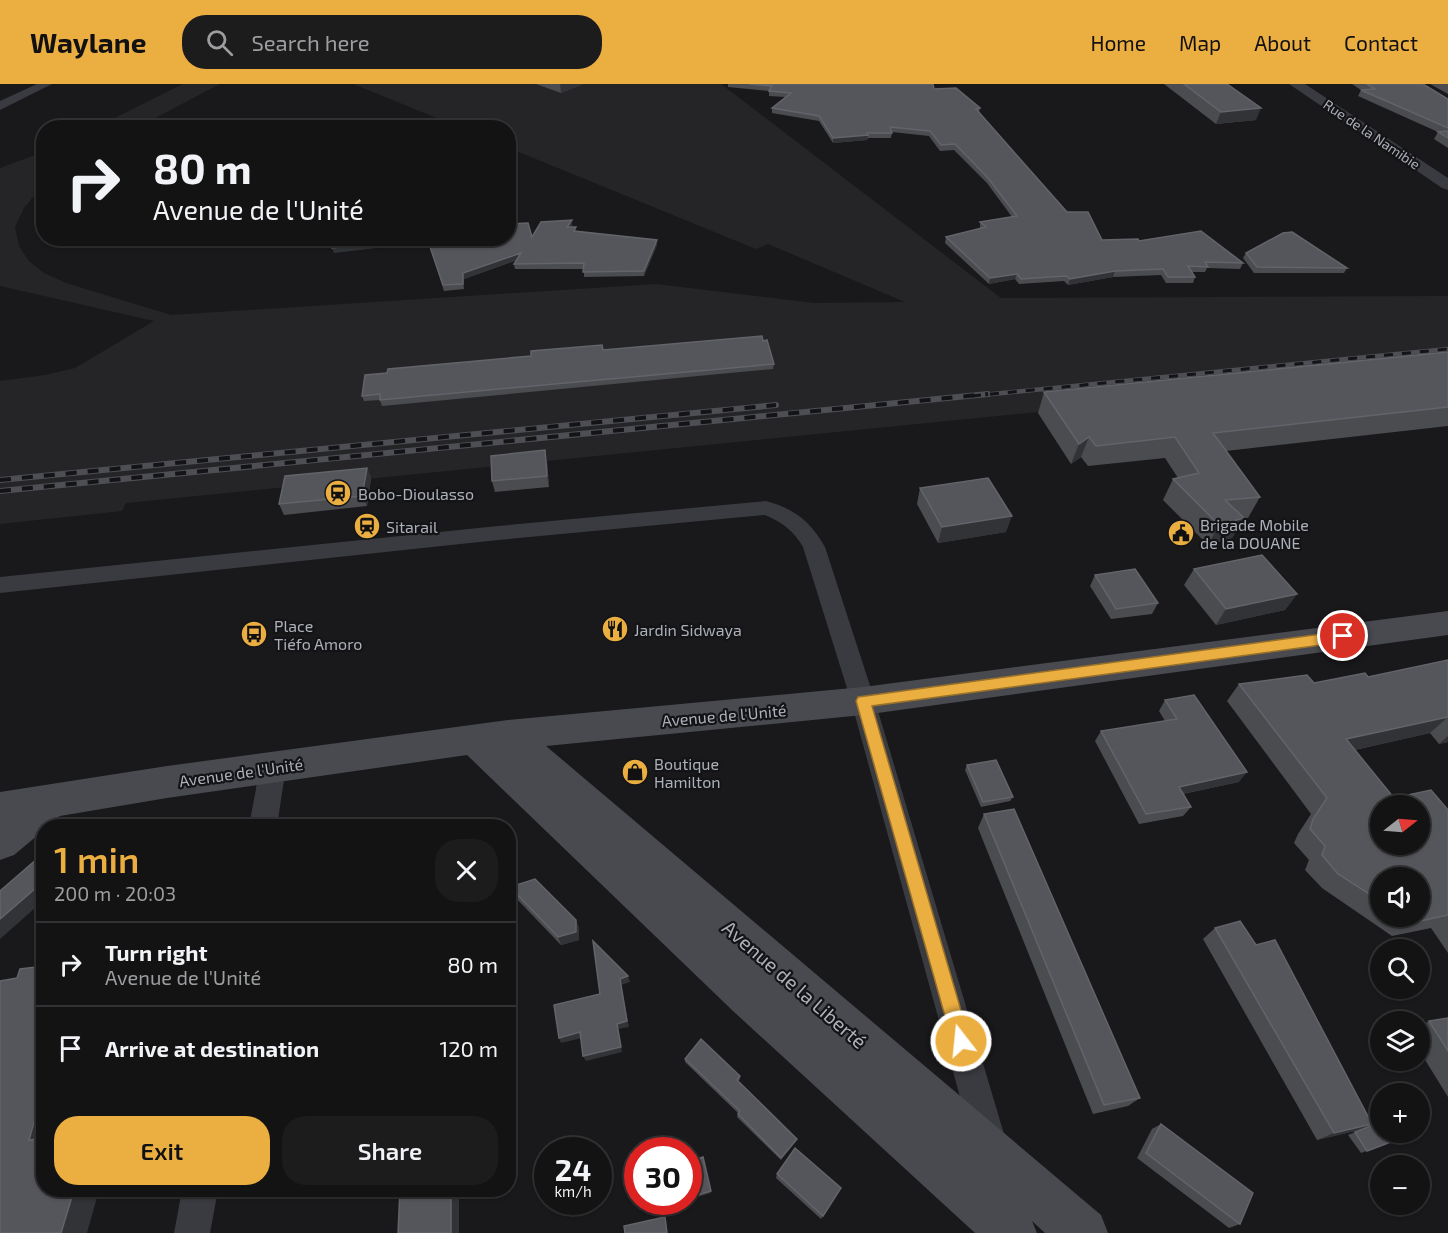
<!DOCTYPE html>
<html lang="en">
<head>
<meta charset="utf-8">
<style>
  :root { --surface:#131314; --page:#1c1c1d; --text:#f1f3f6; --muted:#9d9ea0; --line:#323234; --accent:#ebae41 }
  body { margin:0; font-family:"Exo 2",sans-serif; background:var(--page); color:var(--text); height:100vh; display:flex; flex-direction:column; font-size:22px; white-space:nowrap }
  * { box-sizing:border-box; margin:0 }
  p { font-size:20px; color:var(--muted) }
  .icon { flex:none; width:33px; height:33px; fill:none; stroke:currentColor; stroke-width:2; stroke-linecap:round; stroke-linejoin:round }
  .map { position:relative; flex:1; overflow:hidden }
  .drawer { position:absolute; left:36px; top:735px; width:480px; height:378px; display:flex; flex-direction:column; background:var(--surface); border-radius:24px; box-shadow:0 2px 4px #0004,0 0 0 2px var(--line) }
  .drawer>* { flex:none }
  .hud { position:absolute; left:36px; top:36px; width:480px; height:126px; border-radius:24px; box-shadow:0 2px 4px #0004,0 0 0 2px var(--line); background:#131314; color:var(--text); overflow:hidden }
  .needle { width:39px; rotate:73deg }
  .controls { position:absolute; left:1370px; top:711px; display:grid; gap:12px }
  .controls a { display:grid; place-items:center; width:60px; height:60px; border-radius:50%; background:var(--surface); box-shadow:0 2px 4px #0004,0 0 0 2px var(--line); font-size:30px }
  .speed { position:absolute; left:534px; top:1053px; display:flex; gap:12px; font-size:30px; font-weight:700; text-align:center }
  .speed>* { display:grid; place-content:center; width:78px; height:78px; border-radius:50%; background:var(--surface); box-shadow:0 2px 4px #0004,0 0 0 2px var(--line); line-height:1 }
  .speed small { font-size:15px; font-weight:400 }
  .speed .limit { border:9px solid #d22; background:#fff; color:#111 }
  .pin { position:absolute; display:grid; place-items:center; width:51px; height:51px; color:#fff; margin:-26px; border:3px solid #fff; border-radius:50%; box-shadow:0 2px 6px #0007 }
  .me { position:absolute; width:66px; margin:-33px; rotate:344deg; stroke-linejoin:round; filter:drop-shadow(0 0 4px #0008) }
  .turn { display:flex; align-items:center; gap:21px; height:126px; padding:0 18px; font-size:27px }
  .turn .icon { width:78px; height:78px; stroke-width:2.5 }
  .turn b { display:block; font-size:42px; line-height:51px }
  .round { display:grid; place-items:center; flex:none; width:63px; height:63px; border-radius:24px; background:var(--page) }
  .overview { display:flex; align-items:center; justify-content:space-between; height:102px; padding:0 18px }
  h1 { font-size:36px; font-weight:600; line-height:45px; color:var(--accent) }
  .button { display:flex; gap:12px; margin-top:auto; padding:12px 18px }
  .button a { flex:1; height:69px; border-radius:24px; background:var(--accent); color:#111; font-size:24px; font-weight:600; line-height:69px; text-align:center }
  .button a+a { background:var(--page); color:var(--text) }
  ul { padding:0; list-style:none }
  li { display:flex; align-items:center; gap:18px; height:84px; padding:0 18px; border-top:2px solid var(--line) }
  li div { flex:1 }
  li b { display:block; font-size:22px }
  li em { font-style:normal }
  header { display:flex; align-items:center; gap:36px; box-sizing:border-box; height:84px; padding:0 30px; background:var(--accent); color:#111 }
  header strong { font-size:28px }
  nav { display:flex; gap:33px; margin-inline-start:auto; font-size:21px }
  .search { width:420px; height:54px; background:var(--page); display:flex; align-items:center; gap:15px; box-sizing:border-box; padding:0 21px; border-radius:24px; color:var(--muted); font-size:22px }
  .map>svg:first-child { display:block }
  .built { fill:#252528 }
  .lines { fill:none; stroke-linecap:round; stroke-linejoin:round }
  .minor { fill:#3a3b40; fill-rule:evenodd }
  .tertiary { fill:#3a3b40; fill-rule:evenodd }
  .secondary { fill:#484a50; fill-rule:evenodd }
  .rail-far1-casing { stroke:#4d4f55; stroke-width:4.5 }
  .rail-casing { stroke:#4d4f55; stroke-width:6 }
  .rail-far1 { stroke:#141416; stroke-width:3; stroke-dasharray:9; stroke-linecap:butt }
  .rail { stroke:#141416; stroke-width:4; stroke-dasharray:11; stroke-linecap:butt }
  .wall { fill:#4a4c50; fill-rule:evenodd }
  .shaded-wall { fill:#323336 }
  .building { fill:#55565b; stroke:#62646a; stroke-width:1.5; fill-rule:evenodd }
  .route { fill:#ebae41; stroke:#99712a; stroke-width:1.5 }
  .labels { text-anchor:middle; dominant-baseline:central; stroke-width:4.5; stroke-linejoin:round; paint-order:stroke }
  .far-street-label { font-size:14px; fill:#acb0ba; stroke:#141416 }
  .poi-label { font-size:16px; fill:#acb0ba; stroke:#141416; text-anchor:start }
  .street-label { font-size:16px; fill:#acb0ba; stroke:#141416 }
  .near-street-label { font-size:20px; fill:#acb0ba; stroke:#141416 }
</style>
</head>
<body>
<header>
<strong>Waylane</strong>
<div class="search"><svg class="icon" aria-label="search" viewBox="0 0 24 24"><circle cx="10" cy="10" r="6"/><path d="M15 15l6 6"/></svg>Search here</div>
<nav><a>Home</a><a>Map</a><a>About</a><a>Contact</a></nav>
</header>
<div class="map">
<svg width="1448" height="1149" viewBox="0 0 1448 1149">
  <rect width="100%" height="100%" fill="#19191b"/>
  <g class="built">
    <polygon points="183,0 220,0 138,43 97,43"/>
    <polygon points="353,0 721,0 1001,214 1448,212 1448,287 126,419 122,427 0,440 0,297 45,291 75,284 154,237 0,202 0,84 43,68 43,101 24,124 15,143 19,162 29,177 44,189 66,199 171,231 656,200 814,219 905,218 768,160 756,165 509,64 508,44 459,43"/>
  </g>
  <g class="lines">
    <g class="minor">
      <polygon points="37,0 52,0 0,26 0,17"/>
      <path d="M766 417C795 425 810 437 825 463L875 617 1007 1060 1002 1072 990 1077 978 1072 973 1060 851 617 803 463C794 447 782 438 765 431L498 456 0 509V493L498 442Z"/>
      <polygon points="273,672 282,675 286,683 277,742 249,742 260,683 264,675"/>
      <polygon points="182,1106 218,1106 210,1149 174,1149"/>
    </g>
    <polygon class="tertiary" points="1289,0 1305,0 1448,94 1448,106 1442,104"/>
    <polygon class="secondary" points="1448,527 1448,551 863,631 546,662 1101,1131 1108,1149 1045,1149 1032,1137 1037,1149 975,1149 733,927 467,671 167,714 60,732 47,742 44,742 44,746 14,771 0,776 0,708 167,682 508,636 863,603"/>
    <defs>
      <polyline id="rail-far1" points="972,312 1448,265"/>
      <g id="rail">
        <polyline points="0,396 776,321"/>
        <polyline points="0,407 988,310"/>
      </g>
    </defs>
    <use href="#rail-far1" class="rail-far1-casing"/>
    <use href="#rail" class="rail-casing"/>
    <use href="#rail-far1" class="rail-far1"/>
    <use href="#rail" class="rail"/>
  </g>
  <g class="wall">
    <polygon points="536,0 583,0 561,9"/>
    <polygon points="728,0 933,0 934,5 980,24 979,29 1067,128 1102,156 1139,157 1243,179 1240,185 1207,184 1205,188 1192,188 1195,193 1193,199 1166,199 1161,191 1113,193 1068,201 1064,197 1019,200 1015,195 989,200 945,159 946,153 980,145 980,138 1012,133 987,99 954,66 940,67 929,52 892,48 891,54 868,54 867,56 833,59 819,37 772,29 772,24 785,13 769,12 769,7 728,3"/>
    <polygon points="1164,0 1227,0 1256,36 1216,40"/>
    <polygon points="1352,0 1423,0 1448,15 1448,64 1434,55 1438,48 1358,12 1361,6"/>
    <polygon points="1430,0 1448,0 1448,10"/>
    <polygon points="572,136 572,141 571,143 576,147 657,156 657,161 644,192 584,193 584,185 515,185 514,180 517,176 464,195 464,205 444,207 427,154 466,156 532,153"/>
    <polygon points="1246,169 1347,184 1344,189 1254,189 1243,174"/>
    <polygon points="603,266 774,280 773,285 382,322 380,316 364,317 362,312 387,289 531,272"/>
    <polygon points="1448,268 1448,342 1226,367 1260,413 1248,434 1244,434 1232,454 1208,461 1163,416 1173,395 1178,394 1165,374 1088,382 1081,373 1071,380 1038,329 1044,308"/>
    <polygon points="547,377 549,403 495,408 492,397"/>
    <polygon points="367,384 371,394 367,422 284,431 279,420"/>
    <polygon points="920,404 1006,448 938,459 917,420"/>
    <polygon points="1194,485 1297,510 1285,526 1216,541 1184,501"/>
    <polygon points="1095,491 1158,519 1152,530 1111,535 1090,502"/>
    <path d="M1448 576V658L1439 660 1430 649 1355 666 1394 714 1448 726V869L1431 844 1392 852 1322 804 1305 786 1309 776 1294 759 1298 750 1311 730 1227 617 1239 600 1314 599 1368 593ZM1380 794 1419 832H1380Z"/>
    <polygon points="1165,616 1239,698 1183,710 1191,723 1183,732 1139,740 1095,657 1101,647 1165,637 1159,627"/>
    <polygon points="967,681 1013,713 1010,717 981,723 965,686"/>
    <polygon points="984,730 1140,1014 1128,1022 1093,1030 978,744"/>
    <polygon points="510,803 579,844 579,856 561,861 514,812"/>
    <polygon points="1215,844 1372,1040 1355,1047 1317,1056 1203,855"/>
    <polygon points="1448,934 1448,1013 1419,966 1419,943 1429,937"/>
    <polygon points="685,975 740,992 740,995 738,997 796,1057 781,1076 737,1033 738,1029 685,978"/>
    <polygon points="1380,1038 1399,1055 1361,1069 1348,1051"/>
    <polygon points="1161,1040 1240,1140 1229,1144 1137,1074 1152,1045"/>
    <polygon points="777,1090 841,1104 821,1135 776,1094"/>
  </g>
  <g class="shaded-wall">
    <polygon points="560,0 583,0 561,9"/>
    <polygon points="1261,24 1256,36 1216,40 1221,28"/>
    <polygon points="868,51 867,56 833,59 833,54"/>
    <polygon points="572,136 572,141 568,148 567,143"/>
    <polygon points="657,156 657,161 644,192 644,187"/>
    <polygon points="384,158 385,163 334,169 332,164"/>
    <polygon points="521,169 522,174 464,195 464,205 463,200 463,189"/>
    <polygon points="1115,187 1113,193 1068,201 1070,195"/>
    <polygon points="1017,190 1015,195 989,200 990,194"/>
    <polygon points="1089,353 1081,373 1071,380 1079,360"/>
    <polygon points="545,366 547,377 549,403 547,392"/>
    <polygon points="367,384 371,394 367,422 362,412"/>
    <polygon points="1012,432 1006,448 938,459 942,443"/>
    <polygon points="1244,434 1232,454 1208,461 1219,441"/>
    <polygon points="1297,510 1285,526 1216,541 1226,525"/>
    <polygon points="1448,633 1430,649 1331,671 1346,655"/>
    <polygon points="1448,652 1448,658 1439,660"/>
    <polygon points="1247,688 1239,698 1172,712 1179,703"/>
    <polygon points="44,797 44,816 0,855 0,835"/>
    <polygon points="576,836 579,844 579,856 561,861 558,853"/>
    <polygon points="628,892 630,898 621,901 629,943 618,945 622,968 586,977 583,972 617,940 620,895"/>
    <polygon points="580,948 582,954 561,959 559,954"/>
    <polygon points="44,1003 44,1061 29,1056"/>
    <polygon points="1372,1040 1355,1047 1317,1056 1334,1049"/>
    <polygon points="797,1055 796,1057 781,1076 781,1074"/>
    <polygon points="74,1106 99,1106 87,1149 61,1149"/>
    <rect x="451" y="1106" width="8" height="43"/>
    <polygon points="711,1107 711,1109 688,1116 688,1114"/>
    <polygon points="678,1118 684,1118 664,1124 663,1122"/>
  </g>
  <g class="building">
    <polygon points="749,0 933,0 934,5 956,4 980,24 976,25 1067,128 1088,128 1102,156 1138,155 1139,157 1201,147 1243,179 1205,178 1208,183 1188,182 1195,193 1168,193 1163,185 1115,187 1070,195 1066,192 1021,195 1017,190 990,194 946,153 986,143 980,138 1017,132 988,94 955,60 941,61 930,47 890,43 892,49 867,49 868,51 833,54 819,32 772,24 791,9 769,7 772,2"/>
    <polygon points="1184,0 1227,0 1261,24 1221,28"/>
    <polygon points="1367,0 1423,0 1448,15 1448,44 1361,6 1375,5"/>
    <polygon points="1448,47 1448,54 1438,48"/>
    <polygon points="572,136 567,143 576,143 574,147 657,156 644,187 583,188 584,179 514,180 521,169 463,189 463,200 443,201 427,154 465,154 466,156 477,154 508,154 508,140 528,139 532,153 541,138"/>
    <polygon points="1292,148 1347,184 1257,183 1246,169 1283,149"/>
    <polygon points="333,154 381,154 384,158 332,164"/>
    <polygon points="762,252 763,257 767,256 774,280 380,316 380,310 362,312 365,291 387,289 388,285 531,272 531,267 602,261 603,266"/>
    <polygon points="1448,268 1448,323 1213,349 1260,413 1225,416 1244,434 1219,441 1173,395 1199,389 1175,353 1096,362 1089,353 1079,360 1044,308"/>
    <polygon points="545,366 547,392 492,397 491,372"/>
    <polygon points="367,384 362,412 279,420 285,392"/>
    <polygon points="988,394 1012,432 942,443 920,404"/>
    <polygon points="1262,471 1297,510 1226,525 1194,485"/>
    <polygon points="1135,485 1158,519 1116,525 1095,491"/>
    <path d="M1448 576V633L1346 655 1394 714 1431 706 1448 726V831L1412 839 1403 832H1419V794H1380V817L1338 790 1322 771 1325 762 1310 745 1313 735 1327 714 1239 600 1307 591 1314 599 1365 589 1368 593ZM1380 722H1419V760H1380Z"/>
    <polygon points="1194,611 1247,688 1179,703 1191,723 1146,730 1101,647 1177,635 1165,616"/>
    <polygon points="996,676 1013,713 983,718 967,681"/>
    <polygon points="1014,725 1140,1014 1104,1021 984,730"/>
    <polygon points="44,769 44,797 0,835 0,807"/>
    <polygon points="535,795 576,836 576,848 558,853 510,803"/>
    <polygon points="1240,837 1256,861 1275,856 1372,1040 1334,1049 1215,844"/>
    <polygon points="593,857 628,892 620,895 627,937 617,940 621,963 583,972 580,948 559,954 554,921 600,910"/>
    <polygon points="44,882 44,1003 29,1056 44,1054 44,1106 74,1106 61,1149 0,1149 0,897 17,894 20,885"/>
    <polygon points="1448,934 1448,967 1429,937"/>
    <polygon points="701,955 740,992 737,996 797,1055 781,1074 738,1030 740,1027 685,975"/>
    <polygon points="1380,1038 1380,1048 1394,1048 1399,1055 1367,1067 1355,1048"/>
    <polygon points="1161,1040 1253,1109 1240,1140 1146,1069"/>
    <polygon points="795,1064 841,1104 823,1132 777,1090"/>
    <polygon points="703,1073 711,1107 688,1114 688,1078"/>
    <polygon points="400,1106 451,1106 451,1149 398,1149"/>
    <polygon points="662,1118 678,1118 663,1122"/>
    <polygon points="665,1133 667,1149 625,1149 624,1142"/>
  </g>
  <polygon class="route" points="1343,547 1350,552 1343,558 872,622 970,957 967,964 961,967 954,964 856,617 858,613"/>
  <defs>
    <symbol id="station-disc" viewBox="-11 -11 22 22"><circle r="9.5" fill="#ebae41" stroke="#141416"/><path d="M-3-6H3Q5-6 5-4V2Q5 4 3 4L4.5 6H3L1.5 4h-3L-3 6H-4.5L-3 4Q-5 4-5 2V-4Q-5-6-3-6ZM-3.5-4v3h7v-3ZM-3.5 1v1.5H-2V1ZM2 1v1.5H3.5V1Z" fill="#111"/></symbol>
    <symbol id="civic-disc" viewBox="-11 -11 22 22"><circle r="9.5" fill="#ebae41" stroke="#141416"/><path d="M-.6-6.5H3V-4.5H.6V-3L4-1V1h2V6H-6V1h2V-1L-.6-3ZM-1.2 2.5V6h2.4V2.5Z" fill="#111"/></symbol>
    <symbol id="restaurant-disc" viewBox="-11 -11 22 22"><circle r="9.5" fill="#ebae41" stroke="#141416"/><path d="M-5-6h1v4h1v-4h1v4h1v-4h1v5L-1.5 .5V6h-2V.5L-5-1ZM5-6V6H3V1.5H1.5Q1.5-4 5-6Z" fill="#111"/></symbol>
    <symbol id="bus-disc" viewBox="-11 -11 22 22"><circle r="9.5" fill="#ebae41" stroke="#141416"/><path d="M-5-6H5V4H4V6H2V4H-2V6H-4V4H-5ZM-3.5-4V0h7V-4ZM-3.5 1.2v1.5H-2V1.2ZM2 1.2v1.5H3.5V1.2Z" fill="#111"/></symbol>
    <symbol id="shop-disc" viewBox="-11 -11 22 22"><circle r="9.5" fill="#ebae41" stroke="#141416"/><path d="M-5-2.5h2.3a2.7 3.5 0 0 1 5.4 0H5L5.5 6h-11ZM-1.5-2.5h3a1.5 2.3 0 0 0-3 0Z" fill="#111"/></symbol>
  </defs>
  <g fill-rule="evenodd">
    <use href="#station-disc" x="323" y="394" width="30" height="30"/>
    <use href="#station-disc" x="352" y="427" width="30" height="30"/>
    <use href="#civic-disc" x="1166" y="434" width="30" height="30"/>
    <use href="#restaurant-disc" x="600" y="530" width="30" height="30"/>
    <use href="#bus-disc" x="239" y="535" width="30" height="30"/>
    <use href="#shop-disc" x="620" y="673" width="30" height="30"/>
  </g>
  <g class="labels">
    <g class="far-street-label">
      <text transform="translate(1372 50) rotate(34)">Rue de la Namibie</text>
    </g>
    <g class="poi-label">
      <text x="358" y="409">Bobo-Dioulasso</text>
      <text x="1200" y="440">Brigade Mobile<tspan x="1200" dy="18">de la DOUANE</tspan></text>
      <text x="386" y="442">Sitarail</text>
      <text x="274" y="541">Place<tspan x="274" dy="18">Tiéfo Amoro</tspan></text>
      <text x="634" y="545">Jardin Sidwaya</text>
      <text x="654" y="679">Boutique<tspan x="654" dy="18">Hamilton</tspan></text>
    </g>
    <g class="street-label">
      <text transform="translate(724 631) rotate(-5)">Avenue de l'Unité</text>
      <text transform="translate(241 688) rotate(-8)">Avenue de l'Unité</text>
    </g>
    <g class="near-street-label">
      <text transform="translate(795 900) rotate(41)">Avenue de la Liberté</text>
    </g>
  </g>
</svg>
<div class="controls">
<a><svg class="needle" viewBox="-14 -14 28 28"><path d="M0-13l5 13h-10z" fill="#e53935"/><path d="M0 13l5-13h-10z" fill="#9d9ea0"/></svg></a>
<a><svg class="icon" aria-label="sound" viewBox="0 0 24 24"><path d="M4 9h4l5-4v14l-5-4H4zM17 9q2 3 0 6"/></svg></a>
<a><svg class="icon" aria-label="search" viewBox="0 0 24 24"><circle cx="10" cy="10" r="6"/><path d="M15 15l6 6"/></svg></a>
<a><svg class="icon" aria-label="layers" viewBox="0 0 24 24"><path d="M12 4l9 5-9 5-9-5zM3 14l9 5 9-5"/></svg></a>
<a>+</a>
<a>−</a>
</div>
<div class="speed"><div>24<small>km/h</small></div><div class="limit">30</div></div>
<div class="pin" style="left:1343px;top:552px;background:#d93025"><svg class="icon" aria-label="arrive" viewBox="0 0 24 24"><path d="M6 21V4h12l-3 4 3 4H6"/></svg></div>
<svg class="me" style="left:961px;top:957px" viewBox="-20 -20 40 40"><circle r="17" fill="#ebae41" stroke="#fff" stroke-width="3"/><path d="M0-11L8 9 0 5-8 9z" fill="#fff"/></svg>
<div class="hud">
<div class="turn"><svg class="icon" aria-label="right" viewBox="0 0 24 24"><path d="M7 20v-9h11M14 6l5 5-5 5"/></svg><div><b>80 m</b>Avenue de l'Unité</div></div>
</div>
<section class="drawer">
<div class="overview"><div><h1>1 min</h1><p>200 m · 20:03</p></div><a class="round"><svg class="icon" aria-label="close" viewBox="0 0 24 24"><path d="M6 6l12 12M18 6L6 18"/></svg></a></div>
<ul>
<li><svg class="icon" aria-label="right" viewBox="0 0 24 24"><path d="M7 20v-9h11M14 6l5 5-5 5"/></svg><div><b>Turn right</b><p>Avenue de l'Unité</p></div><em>80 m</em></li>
<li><svg class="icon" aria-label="arrive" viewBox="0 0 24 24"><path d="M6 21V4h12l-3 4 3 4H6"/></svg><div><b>Arrive at destination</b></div><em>120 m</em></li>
</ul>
<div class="button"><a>Exit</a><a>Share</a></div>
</section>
</div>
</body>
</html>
